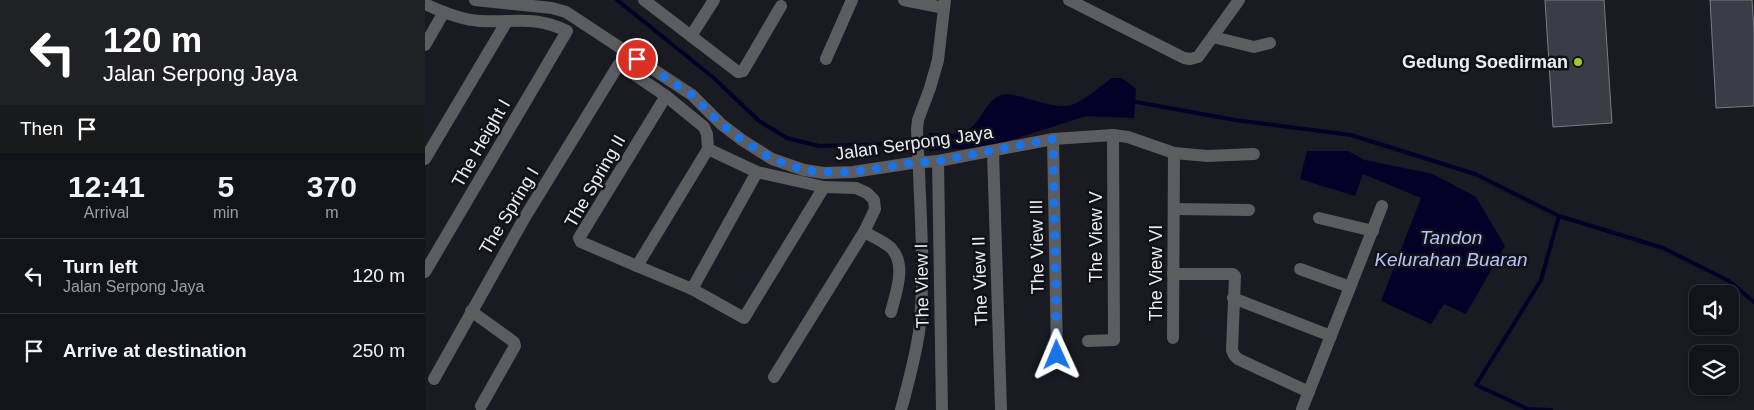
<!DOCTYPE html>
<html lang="en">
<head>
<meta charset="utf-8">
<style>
  :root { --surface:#13141a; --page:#1c1d23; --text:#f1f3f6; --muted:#9d9ea2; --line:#323339 }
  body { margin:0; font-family:Helvetica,sans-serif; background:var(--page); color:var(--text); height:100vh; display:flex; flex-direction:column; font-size:19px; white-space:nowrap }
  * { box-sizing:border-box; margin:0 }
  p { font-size:16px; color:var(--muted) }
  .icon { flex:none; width:28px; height:28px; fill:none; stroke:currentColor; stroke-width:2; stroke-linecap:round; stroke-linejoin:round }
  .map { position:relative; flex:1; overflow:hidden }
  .sheet { display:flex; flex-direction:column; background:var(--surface); width:425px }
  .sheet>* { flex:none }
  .guide { background:#202124; color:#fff; overflow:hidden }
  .buttons { position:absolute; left:1264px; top:285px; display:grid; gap:10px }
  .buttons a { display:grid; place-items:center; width:50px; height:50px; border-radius:10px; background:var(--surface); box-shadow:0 2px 8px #0003,0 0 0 1px var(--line); font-size:25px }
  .pin { position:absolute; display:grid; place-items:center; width:42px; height:42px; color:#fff; margin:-21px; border:2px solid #fff; border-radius:50%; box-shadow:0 1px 5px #0007 }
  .me { position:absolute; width:55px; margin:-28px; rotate:359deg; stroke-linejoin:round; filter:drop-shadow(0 0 4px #0008) }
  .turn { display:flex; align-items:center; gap:18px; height:105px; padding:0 20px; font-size:22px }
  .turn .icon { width:65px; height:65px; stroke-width:2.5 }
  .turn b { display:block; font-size:35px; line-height:42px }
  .then { display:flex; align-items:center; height:48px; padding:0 20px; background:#0003; gap:10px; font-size:19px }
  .eta { display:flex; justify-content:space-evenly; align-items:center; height:85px; text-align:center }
  .eta b { font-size:30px; font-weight:800; line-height:35px }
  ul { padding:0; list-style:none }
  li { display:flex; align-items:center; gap:15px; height:75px; padding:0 20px; border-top:1px solid var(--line) }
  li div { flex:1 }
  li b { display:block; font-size:19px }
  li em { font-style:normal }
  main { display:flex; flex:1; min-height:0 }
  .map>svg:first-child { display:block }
  .water { fill:#040028 }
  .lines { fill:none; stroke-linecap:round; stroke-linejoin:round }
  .stream { stroke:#040028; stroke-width:4 }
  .building { fill:#3b3d46; stroke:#7a7d87 }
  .minor { stroke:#5c5d61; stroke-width:12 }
  .minor-bridge { stroke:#5c5d61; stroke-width:12 }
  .route { stroke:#1a73e8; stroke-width:9; stroke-dasharray:0 16.2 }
  .poi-dot { fill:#9fca2d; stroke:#101119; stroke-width:2 }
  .labels { text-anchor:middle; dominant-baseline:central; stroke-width:5; stroke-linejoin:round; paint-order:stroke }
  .poi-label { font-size:18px; font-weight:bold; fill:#eceef3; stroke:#101119; text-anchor:end }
  .street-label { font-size:18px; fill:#eceef3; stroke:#101119 }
  .water-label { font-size:19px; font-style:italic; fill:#b7c3f3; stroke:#101119 }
</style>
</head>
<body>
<main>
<section class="sheet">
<div class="guide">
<div class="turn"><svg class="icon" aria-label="left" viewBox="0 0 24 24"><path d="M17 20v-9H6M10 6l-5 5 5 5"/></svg><div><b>120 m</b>Jalan Serpong Jaya</div></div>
<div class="then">Then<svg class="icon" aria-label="arrive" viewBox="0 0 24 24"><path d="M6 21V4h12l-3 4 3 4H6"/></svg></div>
</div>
<div class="eta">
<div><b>12:41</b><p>Arrival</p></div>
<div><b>5</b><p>min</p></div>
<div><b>370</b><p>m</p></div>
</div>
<ul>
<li><svg class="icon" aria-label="left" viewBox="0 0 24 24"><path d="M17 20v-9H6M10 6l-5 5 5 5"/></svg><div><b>Turn left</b><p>Jalan Serpong Jaya</p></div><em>120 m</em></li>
<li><svg class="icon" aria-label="arrive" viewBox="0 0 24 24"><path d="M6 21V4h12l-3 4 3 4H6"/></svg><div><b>Arrive at destination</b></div><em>250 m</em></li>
</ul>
</section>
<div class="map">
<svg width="1329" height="410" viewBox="0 0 1329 410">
  <rect width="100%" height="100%" fill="#191a22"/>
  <g class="water">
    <path d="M687 78H697L711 89 709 118 661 116 580 142 549 148 504 151V133C514 133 529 136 539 132 557 125 560 96 581 94 589 94 602 99 611 101 622 104 637 109 649 104 660 100 677 85 687 78Z"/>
    <polygon points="882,151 923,151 940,160 1008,174 1051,197 1080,246 1041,314 1019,304 1006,324 956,301 996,198 938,174 930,196 875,179"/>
  </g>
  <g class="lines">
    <g class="stream">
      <polyline points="192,0 289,78 334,121 362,138 394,146 509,143"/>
      <polyline points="706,101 810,120 926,135 1050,174 1134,216 1238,248 1304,281 1329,302"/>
      <polyline points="1126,410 1103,409 1051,385 1116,280 1134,216"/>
    </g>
  </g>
  <g class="building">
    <polygon points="1120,0 1179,0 1187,123 1128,127"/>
    <polygon points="1285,0 1327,0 1329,31 1329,106 1291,108"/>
  </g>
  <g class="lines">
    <g class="minor">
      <polyline points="50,0 127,8 141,12 267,95 296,124 317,140 347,159 379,170 399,173 428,172 487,163 513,161 628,139 688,135 703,137 749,153 782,156 829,154"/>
      <polyline points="219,0 266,36"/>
      <polyline points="289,0 266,36 313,72 318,71 356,6"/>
      <polyline points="479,0 519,8"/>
      <polyline points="644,0 759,58 765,59 773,57 814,0"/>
      <path d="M0 4C17 12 36 20 55 21 90 23 108 15 142 31L0 272"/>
      <polyline points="788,37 829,47 845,43"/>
      <polyline points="0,45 19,12"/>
      <polyline points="401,59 427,0"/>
      <polyline points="241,96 154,238 156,242 212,266 283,149"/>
      <polyline points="492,129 493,120 505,88 513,60 520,0"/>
      <polyline points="628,139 632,355"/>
      <polyline points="568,151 576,410"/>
      <polyline points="0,159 82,21"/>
      <polyline points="513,161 517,410"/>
      <polyline points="749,209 824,210"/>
      <polyline points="894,218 948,231"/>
      <path d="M439 232C448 237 458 241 466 248 482 265 471 292 466 312"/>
      <polyline points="212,266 267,289 332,172"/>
      <polyline points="875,269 925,287"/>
      <polyline points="748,274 808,274 810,276 807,350 809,355 813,359 884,392"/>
      <polyline points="267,289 319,318 399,187"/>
      <polyline points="808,298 906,336"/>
      <polyline points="46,311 89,342 90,346 56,406"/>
      <polyline points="748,338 749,153"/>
      <polyline points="663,341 689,340 688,135"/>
      <polyline points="9,379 100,217 194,64 241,96 279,127 282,134 283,149 332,172 399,187 431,188 442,193 449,200 450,209 439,232 349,377"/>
      <polyline points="877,409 957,206"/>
      <path d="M476 410C483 384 490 359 494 332 500 279 496 225 494 172"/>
    </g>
    <polyline class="minor-bridge" points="492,129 494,172"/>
  </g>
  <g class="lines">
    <polyline class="route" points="212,59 267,95 296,124 317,140 347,159 379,170 399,172 428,172 487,163 513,161 628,139 632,355"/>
  </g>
  <circle class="poi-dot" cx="1153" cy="62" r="5"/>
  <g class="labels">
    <g class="poi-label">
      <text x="1143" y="62">Gedung Soedirman</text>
    </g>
    <g class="street-label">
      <text transform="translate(56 143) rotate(-60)">The Height I</text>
      <text transform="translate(489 143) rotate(-8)">Jalan Serpong Jaya</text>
      <text transform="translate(170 181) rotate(-60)">The Spring II</text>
      <text transform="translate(84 211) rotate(-59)">The Spring I</text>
      <text transform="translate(671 237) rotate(-90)">The View V</text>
      <text transform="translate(612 247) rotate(-91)">The View III</text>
      <text transform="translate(731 273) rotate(-90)">The View VI</text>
      <text transform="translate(555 281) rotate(-92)">The View II</text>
      <text transform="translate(497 286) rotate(-91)">The View I</text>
    </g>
    <g class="water-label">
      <text x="1026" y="237">Tandon<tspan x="1026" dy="22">Kelurahan Buaran</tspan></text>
    </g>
  </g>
</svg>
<div class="buttons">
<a><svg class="icon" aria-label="sound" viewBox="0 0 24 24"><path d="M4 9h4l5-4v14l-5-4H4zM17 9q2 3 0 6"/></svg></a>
<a><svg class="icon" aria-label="layers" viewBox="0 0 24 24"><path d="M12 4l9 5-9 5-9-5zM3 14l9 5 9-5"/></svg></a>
</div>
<div class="pin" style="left:212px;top:59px;background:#d93025"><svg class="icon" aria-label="arrive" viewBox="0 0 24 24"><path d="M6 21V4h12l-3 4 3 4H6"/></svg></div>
<svg class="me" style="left:632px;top:355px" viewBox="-20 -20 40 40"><path d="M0-17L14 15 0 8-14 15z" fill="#1a73e8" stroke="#fff" stroke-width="4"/></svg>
</div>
</main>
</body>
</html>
